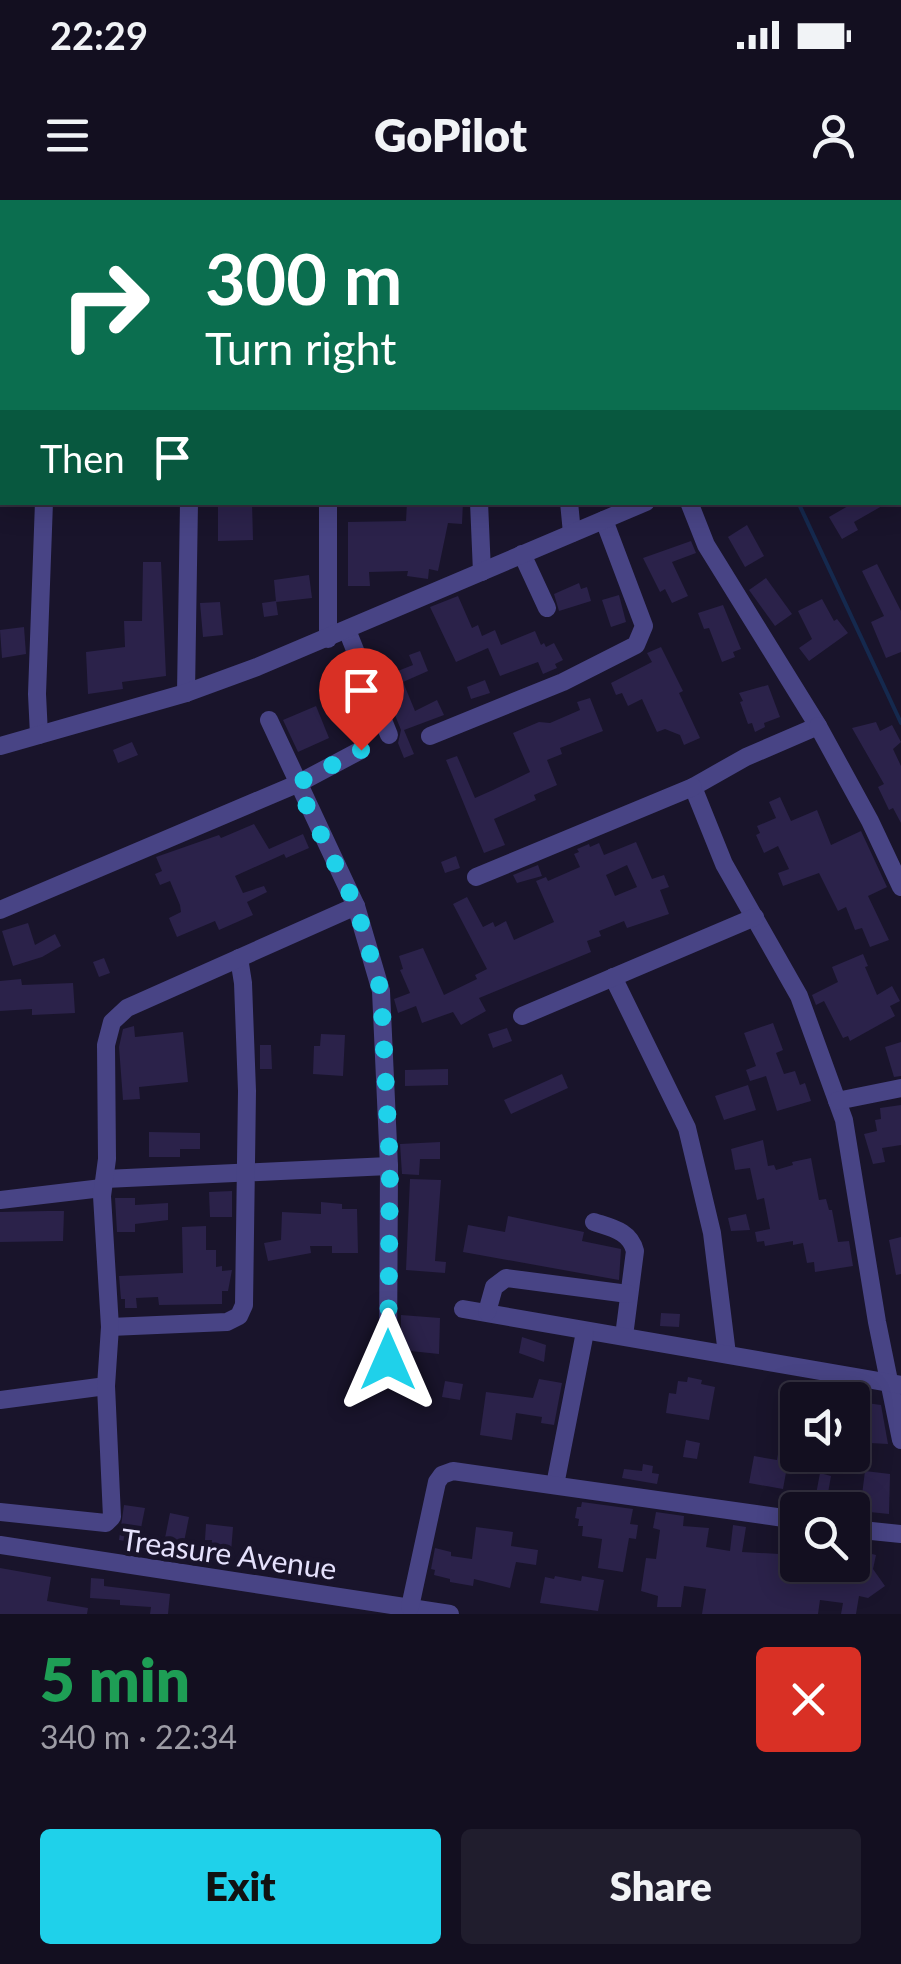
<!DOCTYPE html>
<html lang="en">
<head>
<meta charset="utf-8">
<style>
  :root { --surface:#130f20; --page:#201d2d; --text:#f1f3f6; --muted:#9d9ca5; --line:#322f3e; --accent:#1fd1ea }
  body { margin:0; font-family:Lato,sans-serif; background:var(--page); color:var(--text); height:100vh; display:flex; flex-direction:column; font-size:38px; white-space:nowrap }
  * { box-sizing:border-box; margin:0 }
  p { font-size:32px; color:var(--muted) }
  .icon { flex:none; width:55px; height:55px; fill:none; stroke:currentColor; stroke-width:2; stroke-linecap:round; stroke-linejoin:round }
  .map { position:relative; height:1414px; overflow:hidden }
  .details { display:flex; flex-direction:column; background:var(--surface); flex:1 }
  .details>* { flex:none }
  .guide { position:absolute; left:0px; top:0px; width:902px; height:305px; box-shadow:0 5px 25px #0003,0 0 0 2px var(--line); background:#0b6e4f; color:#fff; overflow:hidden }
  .buttons { position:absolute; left:780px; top:1182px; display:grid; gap:20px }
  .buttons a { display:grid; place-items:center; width:90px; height:90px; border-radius:10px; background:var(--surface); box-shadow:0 5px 25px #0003,0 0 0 2px var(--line); font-size:50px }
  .pin { position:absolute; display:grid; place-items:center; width:85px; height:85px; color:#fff; margin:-102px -42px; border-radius:50% 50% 50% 0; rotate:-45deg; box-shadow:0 0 10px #0007 }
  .pin .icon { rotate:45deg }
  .me { position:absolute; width:110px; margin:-55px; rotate:0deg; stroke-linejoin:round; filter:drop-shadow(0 0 8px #0008) }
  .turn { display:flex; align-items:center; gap:35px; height:210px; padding:0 40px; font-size:45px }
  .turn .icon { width:130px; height:130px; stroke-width:2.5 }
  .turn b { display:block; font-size:70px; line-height:85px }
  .then { display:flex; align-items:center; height:95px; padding:0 40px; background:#0003; gap:20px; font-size:38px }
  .round { display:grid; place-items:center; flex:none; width:105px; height:105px; border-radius:10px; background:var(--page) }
  .headline { display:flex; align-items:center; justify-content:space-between; height:170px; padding:0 40px }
  h1 { font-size:60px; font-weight:800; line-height:75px; color:#1e9e55 }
  .button { display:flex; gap:20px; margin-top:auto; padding:20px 40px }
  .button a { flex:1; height:115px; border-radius:10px; background:var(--accent); color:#111; font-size:40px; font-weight:800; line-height:115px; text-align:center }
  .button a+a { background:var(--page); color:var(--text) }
  .status { display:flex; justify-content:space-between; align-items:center; height:70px; padding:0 50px; background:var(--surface); direction:ltr }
  .status svg { height:28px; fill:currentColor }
  header { display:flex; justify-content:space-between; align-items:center; height:130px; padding:0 40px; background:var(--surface); font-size:45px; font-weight:800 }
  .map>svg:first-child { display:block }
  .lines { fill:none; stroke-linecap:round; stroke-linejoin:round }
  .stream { stroke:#15294e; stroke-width:4 }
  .building { fill:#2b224a; fill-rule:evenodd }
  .minor { stroke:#484485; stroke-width:18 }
  .route { stroke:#1fd1ea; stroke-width:18; stroke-dasharray:0 32.4 }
  .labels { text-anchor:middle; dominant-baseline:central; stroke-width:10; stroke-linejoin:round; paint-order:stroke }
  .street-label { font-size:30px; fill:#e5e1fc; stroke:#19142b }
</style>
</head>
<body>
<div class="status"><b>22:29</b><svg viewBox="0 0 49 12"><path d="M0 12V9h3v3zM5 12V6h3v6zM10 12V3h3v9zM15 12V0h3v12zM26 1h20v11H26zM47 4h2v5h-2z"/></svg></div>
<header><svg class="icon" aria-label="menu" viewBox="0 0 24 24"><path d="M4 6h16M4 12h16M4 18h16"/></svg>GoPilot<svg class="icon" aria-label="person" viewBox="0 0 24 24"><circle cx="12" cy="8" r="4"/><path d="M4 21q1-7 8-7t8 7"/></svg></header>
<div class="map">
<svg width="901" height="1414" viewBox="0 0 901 1414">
  <rect width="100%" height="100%" fill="#19142b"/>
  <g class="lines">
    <g class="stream">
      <polyline points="384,0 387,2"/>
      <polyline points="798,302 901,523"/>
    </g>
  </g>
  <g class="building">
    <polygon points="218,302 252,302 253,340 218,341"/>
    <polygon points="407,302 463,302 462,324 448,323 438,371 429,369 428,379 407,376 408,371 369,372 370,386 348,386 348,322 406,321"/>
    <polygon points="855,302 889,302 854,322 858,330 842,339 829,317"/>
    <polygon points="747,325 764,356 745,367 728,337"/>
    <polygon points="691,341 696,353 672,362 688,396 672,403 665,389 660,392 643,358"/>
    <polygon points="143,362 161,362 166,476 122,482 123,489 88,494 86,452 125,447 124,421 142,421"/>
    <polygon points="877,364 901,411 901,452 886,458 871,422 884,416 862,371"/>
    <polygon points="309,375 312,398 276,402 274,380"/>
    <polygon points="766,378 792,414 775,426 749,390"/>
    <polygon points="579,383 581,389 587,387 591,401 559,411 554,394"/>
    <polygon points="619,395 626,422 611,427 602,400"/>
    <polygon points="458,396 472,428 478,425 482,436 495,430 501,445 535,431 541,445 544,443 546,447 554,443 563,460 555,464 557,468 543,474 538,462 500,476 488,448 456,462 430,407"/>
    <polygon points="822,399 834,421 837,419 848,433 809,461 799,448 812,439 798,411"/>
    <polygon points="276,401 278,415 264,417 262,403"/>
    <polygon points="220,402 223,435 203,437 200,403"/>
    <polygon points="723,405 741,449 733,452 735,457 722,462 709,428 704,429 698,413"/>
    <polygon points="24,427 26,454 2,458 0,430"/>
    <polygon points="661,447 683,491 679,493 700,538 684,545 680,535 665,529 657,532 642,499 628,506 622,493 616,495 611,483 652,462 647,453"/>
    <polygon points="420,451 428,471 403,482 415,511 437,500 444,515 404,530 414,554 404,558 398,543 401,530 380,478 413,465 409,455"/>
    <polygon points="485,480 490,493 471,499 467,487"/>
    <polygon points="354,482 365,508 342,515 333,495"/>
    <polygon points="768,485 780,517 764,523 765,527 755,532 752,523 748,524 740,502 743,501 739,493"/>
    <polygon points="590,498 603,531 560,548 562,554 547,560 557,585 534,595 536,600 494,619 505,645 484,653 446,560 457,556 475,598 493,590 530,572 513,533 539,522 550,523 580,510 577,502"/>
    <polygon points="316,506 329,538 298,552 283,520"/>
    <polygon points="876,522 880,531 892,525 901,542 893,549 901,566 901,623 893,608 889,610 878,587 884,584 852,528"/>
    <polygon points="132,542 138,555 118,563 113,550"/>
    <polygon points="780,597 791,621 817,610 831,645 861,631 887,687 868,696 889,740 870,747 862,728 855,730 846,707 838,711 819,673 783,686 778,673 789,669 778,646 764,653 756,635 760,633 757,626 776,618 769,602"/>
    <polygon points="254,624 269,649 303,634 309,648 286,658 284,654 235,676 243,693 264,686 267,692 247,702 253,715 219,730 215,721 177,737 169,718 181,712 180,705 170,681 160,685 155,674 162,671 156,657 219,635 221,638"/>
    <path d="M636 642 652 679 664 675 669 687 660 690 669 714 627 728 624 721 599 731 601 736 587 741 591 752 479 798 486 811 461 825 453 812 422 823 416 806 398 813 394 799 410 793 400 770 403 769 399 756 423 748 444 795 477 779 475 775 487 769 453 704 467 697 483 727 493 722 495 727 506 721 514 740 554 722 536 681 546 677 548 681 580 667 574 654 579 652 577 649 589 644 590 647 599 643 604 655ZM627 665 637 687 615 696 606 675Z"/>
    <polygon points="456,656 460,668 445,673 441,662"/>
    <polygon points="538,665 542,676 517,683 513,675"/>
    <polygon points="28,723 35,745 55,734 61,746 42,757 13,766 2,731"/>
    <polygon points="863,754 868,766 865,767 877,795 892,786 900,801 890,806 895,816 850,841 848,836 843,838 824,801 816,805 812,795 838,782 832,767"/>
    <polygon points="104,758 110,773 99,777 93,762"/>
    <polygon points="21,779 22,785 73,783 75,813 32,815 32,809 0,811 0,781"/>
    <polygon points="773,823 783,850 776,853 784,874 795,871 800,885 805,883 811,901 777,911 766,876 750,881 746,870 756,866 744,833"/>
    <polygon points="134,826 135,837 183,832 188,882 139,887 140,899 123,900 119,847 123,829"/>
    <polygon points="507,828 512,841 493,848 488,834"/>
    <polygon points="321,834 345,835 343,876 313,874 314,846 320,846"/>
    <polygon points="901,842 901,876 894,877 885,847"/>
    <polygon points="260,845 271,845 272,869 260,869"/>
    <polygon points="448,869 448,885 405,886 405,870"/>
    <polygon points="562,874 568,888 511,914 504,900"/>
    <polygon points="748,885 756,910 724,920 715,896"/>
    <polygon points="901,905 901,945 882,948 885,962 873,964 864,934 877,931 875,920 881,919 880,908"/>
    <polygon points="149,932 200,933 200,949 180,949 180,957 149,957"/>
    <polygon points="763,940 768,966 774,965 776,970 793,965 792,962 811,958 819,1000 826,999 829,1010 832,1010 838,1042 849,1041 853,1066 815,1072 814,1062 807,1063 803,1043 793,1045 793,1041 765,1046 764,1041 757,1042 755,1032 770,1029 764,998 757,1000 750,968 735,970 731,949"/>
    <polygon points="440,942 440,959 420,959 419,975 402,974 400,944"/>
    <polygon points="410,979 441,980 435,1061 446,1062 445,1073 406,1070"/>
    <polygon points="232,991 232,1017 210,1017 209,992"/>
    <polygon points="115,998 135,998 135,1005 168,1003 168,1020 135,1024 135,1032 117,1032"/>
    <polygon points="321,1002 342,1004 342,1009 357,1009 358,1053 332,1053 332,1046 310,1046 311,1053 268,1061 264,1043 281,1040 282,1012 321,1014"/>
    <polygon points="47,1011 64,1011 63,1041 0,1042 0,1012"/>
    <polygon points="746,1014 750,1030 731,1031 728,1018"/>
    <polygon points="508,1016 584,1032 582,1041 621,1049 619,1080 463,1052 468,1025 505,1032"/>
    <polygon points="206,1026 206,1050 216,1050 216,1067 222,1066 222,1071 232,1070 228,1091 222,1091 222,1104 159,1105 158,1097 136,1098 137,1108 125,1108 125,1099 121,1099 119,1076 183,1073 182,1027"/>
    <polygon points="901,1037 901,1074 896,1075 889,1040"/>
    <polygon points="661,1113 680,1114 679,1127 660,1126"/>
    <polygon points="401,1115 440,1118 439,1154 401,1150"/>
    <polygon points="522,1137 546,1145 544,1162 519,1153"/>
    <polygon points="688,1177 702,1180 701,1184 715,1187 709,1220 666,1213 669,1193 676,1194 678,1181 687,1182"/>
    <polygon points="539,1179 562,1183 554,1225 541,1223 542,1217 516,1213 512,1240 480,1235 486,1192 533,1198"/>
    <polygon points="445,1181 463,1184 460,1200 442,1197"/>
    <polygon points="852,1201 881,1205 888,1244 852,1242"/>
    <polygon points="686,1240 700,1243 697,1259 683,1257"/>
    <polygon points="778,1254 789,1256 783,1289 749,1283 754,1256 777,1260"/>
    <polygon points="643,1264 653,1266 652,1273 659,1274 657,1284 622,1278 624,1269 642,1271"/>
    <polygon points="865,1271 890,1274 889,1314 860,1311"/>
    <polygon points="820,1273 831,1276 825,1310 813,1310"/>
    <polygon points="582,1302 633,1309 630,1324 638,1325 636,1339 629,1338 623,1372 598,1368 602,1339 582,1336 583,1326 578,1326 579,1319 575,1318 577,1307 581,1307"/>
    <polygon points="124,1305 145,1308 139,1338 132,1337 131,1342 119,1340"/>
    <polygon points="656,1312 684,1316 683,1326 709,1328 706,1347 730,1351 733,1325 746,1327 742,1352 797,1355 796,1365 858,1365 864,1352 876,1355 873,1369 885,1386 868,1398 859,1396 856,1414 841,1414 843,1403 820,1400 818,1414 702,1414 706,1389 684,1386 681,1407 657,1407 658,1396 641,1391 646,1358 656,1359 660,1330 653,1328"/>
    <polygon points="170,1313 189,1317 184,1342 165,1338"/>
    <polygon points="206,1324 233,1327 231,1352 211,1350 212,1340 205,1340"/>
    <polygon points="476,1327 513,1332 511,1346 538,1350 536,1365 516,1362 510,1388 474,1379 473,1386 450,1382 450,1379 434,1375 435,1370 431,1369 435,1348 451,1352 451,1356 472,1359"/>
    <polygon points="0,1368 51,1377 47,1401 88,1408 87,1414 0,1414"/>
    <polygon points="555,1376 581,1381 582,1376 604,1380 598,1411 540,1403 545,1377 554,1379"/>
    <polygon points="91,1378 104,1379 104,1386 170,1394 168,1414 150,1414 151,1407 120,1405 120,1400 90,1398"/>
  </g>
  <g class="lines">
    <g class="minor">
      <polyline points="783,0 784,2"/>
      <polyline points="236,2 237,0"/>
      <polyline points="895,2 901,0"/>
      <polyline points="0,137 2,136"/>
      <polyline points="900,198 901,198"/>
      <polyline points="479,302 482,372"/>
      <polyline points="569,302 572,333"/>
      <polyline points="689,302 706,345 818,526 746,557 693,587 724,664 799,796 844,920 877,1122 901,1240"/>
      <polyline points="522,354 547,408"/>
      <polyline points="347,430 389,535"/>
      <polyline points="328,439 328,302"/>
      <polyline points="186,493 189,302"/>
      <polyline points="269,520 356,706 381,791 389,966 388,1159"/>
      <polyline points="818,526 870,621 901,687"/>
      <polyline points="39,535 37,494 44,302"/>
      <polyline points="430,536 563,482 636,445 644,426 604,320"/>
      <polyline points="0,546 186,493 257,467 646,302"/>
      <polyline points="476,677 693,587"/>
      <polyline points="0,710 297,584 361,550"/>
      <polyline points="613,777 687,928 712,1033 727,1154"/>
      <polyline points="522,816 755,717"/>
      <polyline points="837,901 901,888"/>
      <polyline points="105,979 389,966"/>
      <polyline points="0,1000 102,988"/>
      <path d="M594 1022C612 1028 630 1031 635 1051L624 1136"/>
      <polyline points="463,1109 901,1185"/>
      <polyline points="487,1112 494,1087 506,1078 628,1094"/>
      <polyline points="110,1127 227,1122 239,1116 244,1105 247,891 243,783 239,758"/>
      <polyline points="0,1200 106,1186"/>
      <polyline points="555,1285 585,1132"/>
      <polyline points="0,1312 106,1323 112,1317 106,1186 110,1127 102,996 107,959 106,845 112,822 127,808 356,706"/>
      <polyline points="852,1329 901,1334"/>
      <polyline points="0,1345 450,1414"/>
      <polyline points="410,1407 437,1282 442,1275 453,1271 798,1320"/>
    </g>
  </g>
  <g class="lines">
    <polyline class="route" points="361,550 296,584 356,706 381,791 390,966 388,1160"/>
  </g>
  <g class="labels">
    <g class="street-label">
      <text transform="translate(229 1353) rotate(8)">Treasure Avenue</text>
    </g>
  </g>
</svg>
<div class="buttons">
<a><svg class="icon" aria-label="sound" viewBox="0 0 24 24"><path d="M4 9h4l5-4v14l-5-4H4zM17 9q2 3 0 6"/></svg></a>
<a><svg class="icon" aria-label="search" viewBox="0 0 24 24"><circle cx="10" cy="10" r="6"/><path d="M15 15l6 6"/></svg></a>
</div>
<div class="pin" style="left:361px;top:550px;background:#d93025"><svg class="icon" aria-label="arrive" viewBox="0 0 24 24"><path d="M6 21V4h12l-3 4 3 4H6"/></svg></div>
<svg class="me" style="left:388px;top:1160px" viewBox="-20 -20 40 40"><path d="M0-17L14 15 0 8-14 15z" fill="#1fd1ea" stroke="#fff" stroke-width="4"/></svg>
<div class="guide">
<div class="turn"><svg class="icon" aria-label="right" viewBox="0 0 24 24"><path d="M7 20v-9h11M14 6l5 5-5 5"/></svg><div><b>300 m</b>Turn right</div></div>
<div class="then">Then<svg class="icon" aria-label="arrive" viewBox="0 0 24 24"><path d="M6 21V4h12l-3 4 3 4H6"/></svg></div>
</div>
</div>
<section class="details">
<div class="headline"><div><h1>5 min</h1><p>340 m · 22:34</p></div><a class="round" style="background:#d93025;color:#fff"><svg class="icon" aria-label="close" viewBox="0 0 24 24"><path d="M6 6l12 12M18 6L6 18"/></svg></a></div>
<div class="button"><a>Exit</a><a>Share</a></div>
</section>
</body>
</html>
